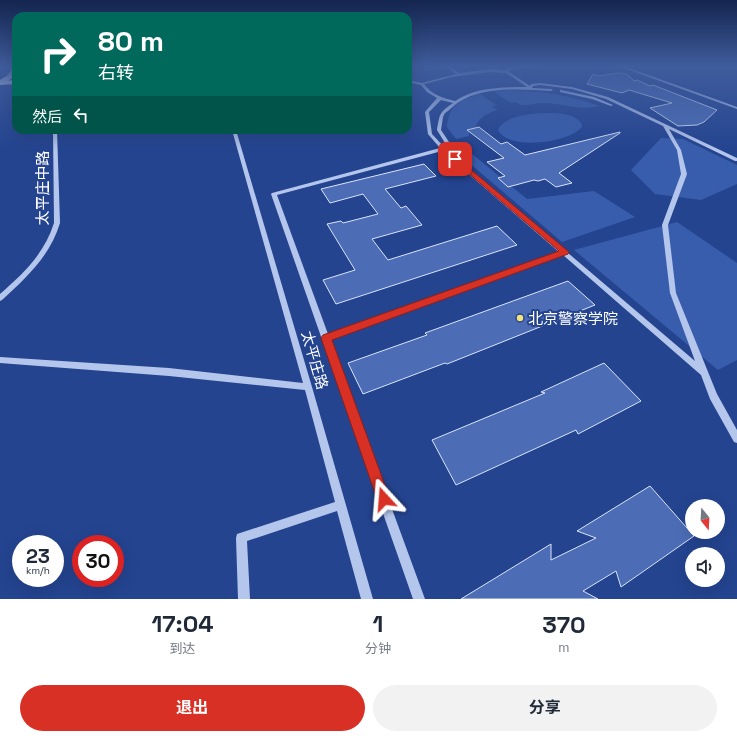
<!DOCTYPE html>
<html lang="zh">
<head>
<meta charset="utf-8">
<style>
  :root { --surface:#fff; --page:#f2f2f3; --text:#1f2937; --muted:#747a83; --accent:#d93025 }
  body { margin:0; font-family:"Space Grotesk","Noto Sans SC",sans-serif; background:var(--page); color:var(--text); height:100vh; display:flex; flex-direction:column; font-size:15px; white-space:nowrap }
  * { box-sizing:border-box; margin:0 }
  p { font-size:13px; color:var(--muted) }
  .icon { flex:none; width:22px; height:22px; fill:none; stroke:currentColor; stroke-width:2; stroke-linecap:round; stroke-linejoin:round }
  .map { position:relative; height:599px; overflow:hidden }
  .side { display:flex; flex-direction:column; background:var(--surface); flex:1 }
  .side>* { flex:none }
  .top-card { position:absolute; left:12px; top:12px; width:400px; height:122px; border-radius:12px; box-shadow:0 4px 16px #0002; background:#00695c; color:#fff; overflow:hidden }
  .needle { width:26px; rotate:162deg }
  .controls { position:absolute; left:685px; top:499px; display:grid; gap:8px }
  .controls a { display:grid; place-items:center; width:40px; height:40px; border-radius:50%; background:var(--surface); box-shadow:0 4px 16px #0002; font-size:20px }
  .speed { position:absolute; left:12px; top:535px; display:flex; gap:8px; font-size:20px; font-weight:700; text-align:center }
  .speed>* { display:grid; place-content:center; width:52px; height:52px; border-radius:50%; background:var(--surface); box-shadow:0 4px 16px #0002; line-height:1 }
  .speed small { font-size:10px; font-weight:400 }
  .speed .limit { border:6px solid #d22; background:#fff; color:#111 }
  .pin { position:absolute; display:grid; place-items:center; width:34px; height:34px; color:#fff; margin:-17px; border-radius:8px; box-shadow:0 2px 6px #0006 }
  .me { position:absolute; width:44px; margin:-22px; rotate:341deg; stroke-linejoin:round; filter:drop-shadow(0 0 3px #0008) }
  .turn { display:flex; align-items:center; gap:14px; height:84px; padding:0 20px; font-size:18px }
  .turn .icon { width:52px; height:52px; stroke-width:2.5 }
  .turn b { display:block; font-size:28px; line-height:34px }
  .then { display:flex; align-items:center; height:38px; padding:0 20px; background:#0003; gap:8px; font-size:15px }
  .eta { display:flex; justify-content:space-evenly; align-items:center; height:68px; text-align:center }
  .eta b { font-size:24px; font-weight:700; line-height:28px }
  .button { display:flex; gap:8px; margin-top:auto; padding:8px 20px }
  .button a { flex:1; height:46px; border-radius:24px; background:var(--accent); color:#fff; font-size:16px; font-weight:700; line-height:46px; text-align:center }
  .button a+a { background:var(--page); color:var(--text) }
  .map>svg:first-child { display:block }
  .green { fill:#385dac }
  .building { fill:#4c6db6; stroke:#dae3f9 }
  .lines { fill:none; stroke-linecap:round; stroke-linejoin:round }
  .minor { fill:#b5c6ec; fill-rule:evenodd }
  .major { fill:#fafbff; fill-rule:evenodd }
  .highway { fill:#fff; fill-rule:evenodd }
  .route { fill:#d93025; stroke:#8d1f18 }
  .poi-dot { fill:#f6e478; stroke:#244490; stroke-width:1.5 }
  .labels { text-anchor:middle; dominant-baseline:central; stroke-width:4; stroke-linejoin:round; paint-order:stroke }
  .street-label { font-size:15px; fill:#fff; stroke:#244490 }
  .poi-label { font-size:15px; fill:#fff; stroke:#244490; text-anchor:start }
</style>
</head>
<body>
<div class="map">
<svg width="737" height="599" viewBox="0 0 737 599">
  <rect width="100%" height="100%" fill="#244490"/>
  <g class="green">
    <path d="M509 90C544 92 566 94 599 106 580 111 562 103 543 103 536 103 527 106 521 105 519 104 517 103 515 102L511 103 494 92Z"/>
    <path d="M480 94 496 105 492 107 498 110C485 114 476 119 474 132L469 133V136L456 139 447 127C449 104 460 101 480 94Z"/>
    <path d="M542 113C555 113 574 112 582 124V127C569 143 508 151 498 130 504 116 529 114 542 113Z"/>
    <polygon points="661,138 683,139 737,165 737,184 701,200 655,194 631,170"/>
    <polygon points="471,153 527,199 594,191 635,217 562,242 461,156"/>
    <polygon points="677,222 737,263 737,360 718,370 574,250"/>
  </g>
  <g class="building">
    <polygon points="618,73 627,74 634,81 637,80 650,86 653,85 717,110 704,122 697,125 678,126 650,108 672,103 629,90 622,93 587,84 593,74 598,76"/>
    <polygon points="479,127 501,144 507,142 525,155 620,132 620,133 559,173 572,183 556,187 545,179 538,181 534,180 508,187 498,178 505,176 487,162 504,158 467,130"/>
    <polygon points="424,164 436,176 385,189 401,208 406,206 422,225 372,239 388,260 497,226 517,245 336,304 323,280 355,270 327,224 341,221 343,223 378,214 363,194 330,203 321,189"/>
    <polygon points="568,281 595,305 447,364 445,363 363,394 348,363 427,335 425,333"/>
    <polygon points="604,363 641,401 578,434 576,430 456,485 432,440 545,393 541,392"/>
    <polygon points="650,486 694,536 621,587 616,571 583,591 598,599 461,599 551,544 551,560 596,538 577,531"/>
  </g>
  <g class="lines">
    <g class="minor">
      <path d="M445 66H449L459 73 490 69 505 70 512 67 547 66 513 69 508 71 530 86 531 84 540 83 572 87 608 97 737 158V161H735L669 129 681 150 687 174 668 225 676 293 717 394 737 430V443L734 442 710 399 701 375 563 255 330 340 425 599H413L271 194 272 193 440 148 428 134 425 112 437 98 427 92 421 85 408 82V80L422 83 456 74ZM490 72 506 73 527 87C503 87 475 87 455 101 443 98 432 95 424 84L452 77ZM540 85 572 89 606 99 663 126 677 150 681 174 662 225 670 293 695 361 568 253 567 251 565 250 445 148 432 134 429 112 441 100 453 103C439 113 440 113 437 130L445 143H447L449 142 441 130 443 117 445 113C450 110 454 105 459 102 484 86 523 89 551 91L553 90 551 89 532 88 533 86ZM442 151 559 252 328 334 277 195Z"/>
      <polygon points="618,66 624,66 737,107 737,109"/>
      <polygon points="561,90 594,97 613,105 611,106 592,99 560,92 560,90"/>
      <path d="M53 130H57L60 223C50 256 27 277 2 300L0 301V294C24 273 44 254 54 223Z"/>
      <polygon points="232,130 236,130 312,387 373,599 361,599 337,511 247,541 250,599 238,599 236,538 237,534 335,502 305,390 169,376 0,363 0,357 169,368 303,383"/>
    </g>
    <polygon class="major" points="16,80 16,84 0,85 0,81"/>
    <path class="highway" d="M13 66H16C16 77 10 81 0 84V80L8 75Z"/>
  </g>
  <linearGradient id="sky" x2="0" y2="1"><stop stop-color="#14254f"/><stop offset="0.44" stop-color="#3f5c9c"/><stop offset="1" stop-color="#3f5c9c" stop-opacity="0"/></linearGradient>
  <rect width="737" height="150" fill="url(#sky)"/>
  <polygon class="route" points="453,158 457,158 569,252 568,254 332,340 390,499 389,504 384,506 379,504 377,499 321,338 323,335 559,251 453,160"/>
  <circle class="poi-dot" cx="520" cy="318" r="4"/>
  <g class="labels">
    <g class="street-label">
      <text transform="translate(42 188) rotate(-90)">太平庄中路</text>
      <text transform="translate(315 360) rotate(74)">太平庄路</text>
    </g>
    <g class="poi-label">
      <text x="528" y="318">北京警察学院</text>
    </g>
  </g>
</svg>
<div class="controls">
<a><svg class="needle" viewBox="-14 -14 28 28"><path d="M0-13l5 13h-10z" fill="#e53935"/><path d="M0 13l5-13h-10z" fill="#747a83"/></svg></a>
<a><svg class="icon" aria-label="sound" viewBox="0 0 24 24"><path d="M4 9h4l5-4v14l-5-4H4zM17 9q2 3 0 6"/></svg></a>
</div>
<div class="speed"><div>23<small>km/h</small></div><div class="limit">30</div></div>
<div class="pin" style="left:455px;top:159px;background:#d93025"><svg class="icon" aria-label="arrive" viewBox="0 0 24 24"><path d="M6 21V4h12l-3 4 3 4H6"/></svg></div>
<svg class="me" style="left:384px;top:499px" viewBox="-20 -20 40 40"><path d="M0-17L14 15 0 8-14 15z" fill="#d93025" stroke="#fff" stroke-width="4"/></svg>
<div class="top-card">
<div class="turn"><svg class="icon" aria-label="right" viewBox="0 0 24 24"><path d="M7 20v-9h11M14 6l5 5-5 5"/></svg><div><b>80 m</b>右转</div></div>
<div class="then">然后<svg class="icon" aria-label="left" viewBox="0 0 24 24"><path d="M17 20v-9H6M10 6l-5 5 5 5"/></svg></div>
</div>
</div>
<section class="side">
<div class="eta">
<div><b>17:04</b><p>到达</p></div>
<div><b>1</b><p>分钟</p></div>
<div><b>370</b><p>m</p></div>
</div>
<div class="button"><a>退出</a><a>分享</a></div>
</section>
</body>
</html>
